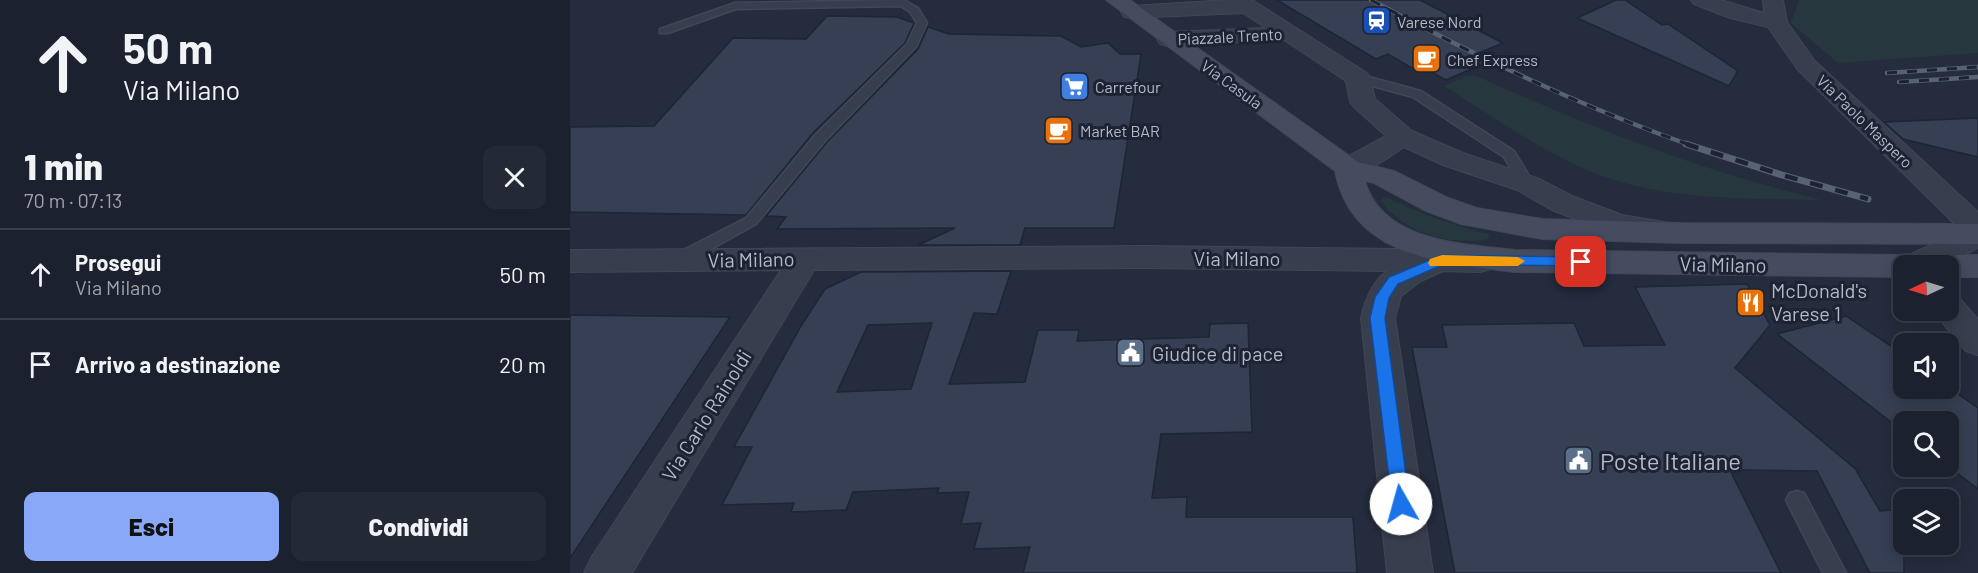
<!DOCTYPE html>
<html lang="it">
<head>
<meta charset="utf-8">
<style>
  :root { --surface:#1b212e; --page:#242936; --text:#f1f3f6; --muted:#a0a3aa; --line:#393e4a; --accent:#89a8f7 }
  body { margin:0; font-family:Barlow,sans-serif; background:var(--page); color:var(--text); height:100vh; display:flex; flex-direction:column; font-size:22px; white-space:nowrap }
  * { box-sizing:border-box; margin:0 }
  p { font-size:20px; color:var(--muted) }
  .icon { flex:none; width:33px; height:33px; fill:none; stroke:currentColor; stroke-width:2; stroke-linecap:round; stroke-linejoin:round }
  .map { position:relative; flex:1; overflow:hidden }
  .sheet { display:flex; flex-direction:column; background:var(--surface); width:570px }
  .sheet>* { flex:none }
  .hud { background:#1b212e; color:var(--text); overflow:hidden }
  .needle { width:39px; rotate:266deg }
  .buttons { position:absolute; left:1323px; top:255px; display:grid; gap:12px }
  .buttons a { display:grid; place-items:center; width:66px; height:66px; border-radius:12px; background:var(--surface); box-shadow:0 3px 15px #0003,0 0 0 2px var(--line); font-size:30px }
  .pin { position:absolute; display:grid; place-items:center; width:51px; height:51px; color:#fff; margin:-26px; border-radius:12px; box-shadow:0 3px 9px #0006 }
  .me { position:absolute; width:66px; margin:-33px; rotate:353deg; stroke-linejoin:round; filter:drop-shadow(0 0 4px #0008) }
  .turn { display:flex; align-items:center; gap:21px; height:126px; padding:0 24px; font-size:27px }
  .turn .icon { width:78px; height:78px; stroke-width:2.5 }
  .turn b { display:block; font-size:42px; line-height:51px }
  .round { display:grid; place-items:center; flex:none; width:63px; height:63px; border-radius:12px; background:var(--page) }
  .summary { display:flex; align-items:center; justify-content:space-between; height:102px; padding:0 24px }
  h1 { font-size:36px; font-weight:800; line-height:45px }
  .cta { display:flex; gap:12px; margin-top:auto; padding:12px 24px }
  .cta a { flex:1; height:69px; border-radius:12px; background:var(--accent); color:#111; font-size:24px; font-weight:800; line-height:69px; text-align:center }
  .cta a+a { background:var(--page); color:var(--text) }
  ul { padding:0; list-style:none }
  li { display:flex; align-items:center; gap:18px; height:90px; padding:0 24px; border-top:2px solid var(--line) }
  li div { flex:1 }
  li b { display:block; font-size:22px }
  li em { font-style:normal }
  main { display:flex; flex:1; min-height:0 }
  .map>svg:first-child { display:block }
  .green { fill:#26383e }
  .building { fill:#363f53; stroke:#1e2534; stroke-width:1.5; fill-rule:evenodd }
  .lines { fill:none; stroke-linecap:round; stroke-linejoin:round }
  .lane-casing { stroke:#404756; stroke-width:3 }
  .street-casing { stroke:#404756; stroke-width:2 }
  .secondary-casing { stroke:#404756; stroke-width:2 }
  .lane { fill:#373e4d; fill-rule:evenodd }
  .street { fill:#373e4d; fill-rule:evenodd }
  .secondary { fill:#454c60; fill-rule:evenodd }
  .rail-far1-casing { stroke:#596174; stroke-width:4.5 }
  .rail-casing { stroke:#596174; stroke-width:7 }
  .rail-far1 { stroke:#1d2332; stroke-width:3; stroke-dasharray:10; stroke-linecap:butt }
  .rail { stroke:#1d2332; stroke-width:4.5; stroke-dasharray:13; stroke-linecap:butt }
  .route { fill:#1a73e8; stroke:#114b97; stroke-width:1.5 }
  .slow { fill:#f59e0b }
  .labels { text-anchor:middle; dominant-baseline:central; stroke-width:6; stroke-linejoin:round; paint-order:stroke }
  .far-poi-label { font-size:16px; fill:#b3b9c8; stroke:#1d2332; text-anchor:start }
  .far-street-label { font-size:16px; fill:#b3b9c8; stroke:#1d2332 }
  .street-label { font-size:20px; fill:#b3b9c8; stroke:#1d2332 }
  .poi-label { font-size:20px; fill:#b3b9c8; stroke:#1d2332; text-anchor:start }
  .near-poi-label { font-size:24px; fill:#b3b9c8; stroke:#1d2332; text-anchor:start }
</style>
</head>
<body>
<main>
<section class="sheet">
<div class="hud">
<div class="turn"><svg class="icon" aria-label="ahead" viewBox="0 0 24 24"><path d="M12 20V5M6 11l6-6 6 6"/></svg><div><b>50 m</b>Via Milano</div></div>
</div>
<div class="summary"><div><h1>1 min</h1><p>70 m · 07:13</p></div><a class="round"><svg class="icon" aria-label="close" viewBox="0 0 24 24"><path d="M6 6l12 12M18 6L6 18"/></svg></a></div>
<ul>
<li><svg class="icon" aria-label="ahead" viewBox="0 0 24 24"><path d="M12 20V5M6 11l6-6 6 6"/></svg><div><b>Prosegui</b><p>Via Milano</p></div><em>50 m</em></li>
<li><svg class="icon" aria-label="arrive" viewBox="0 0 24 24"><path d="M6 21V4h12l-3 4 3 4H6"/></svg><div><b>Arrivo a destinazione</b></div><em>20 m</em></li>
</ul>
<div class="cta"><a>Esci</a><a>Condividi</a></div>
</section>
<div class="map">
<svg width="1408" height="573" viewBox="0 0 1408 573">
  <rect width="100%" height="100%" fill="#242c3d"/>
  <g class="green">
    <polygon points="1229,0 1408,0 1408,53 1268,63 1221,23"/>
    <path d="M896 76H906C1018 126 1133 172 1252 200 1180 198 1107 201 1038 178 983 160 924 117 874 86Z"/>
    <path d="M813 198H818C850 214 883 225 918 234L920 238C913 242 905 241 897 241 862 240 833 229 811 201Z"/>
  </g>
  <g class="building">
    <polygon points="707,0 850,0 933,43 901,56 915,63 876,80 852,67 845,70 818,54 806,59"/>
    <polygon points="1046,0 1055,0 1092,25 1098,24 1168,71 1159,86 1007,18"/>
    <polygon points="257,16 327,17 344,23 335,43 243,133 176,215 0,212 0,127 84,126 163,38 236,39"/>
    <polygon points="358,27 379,34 491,36 511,47 538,43 550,54 571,54 544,228 455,228 450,245 348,245 385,228 207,229 216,217 196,216 257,142 348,49"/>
    <polygon points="1408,118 1408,157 1333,139 1314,122"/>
    <path d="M441 271 427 314 404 313 379 384 455 382 468 330H509L507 341 639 337 640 324 678 323 682 432 591 434 582 498 617 497 616 517H783L787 573H453L460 547 404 549 411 523 391 524 399 492 367 493 369 488 283 492 276 510 221 512 224 503 152 505 182 447H164L231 326 255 289 291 272ZM362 323 341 389 267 392 298 325Z"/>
    <polygon points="1177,284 1200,325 1165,368 1289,472 1287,472 1310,511 1334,509 1334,573 1300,573 1247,471 1160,470 1211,573 885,573 842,347 877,347 872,325 1004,323 1014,346 1095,345 1065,287"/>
    <polygon points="0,315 160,317 0,558"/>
    <polygon points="1276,316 1334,355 1334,388 1378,387 1408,408 1408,489 1378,466 1378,422 1334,422 1334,432 1207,334"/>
  </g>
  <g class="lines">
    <defs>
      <g id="lane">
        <polygon points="334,0 348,8 357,23 346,47 255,141 186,224 114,264 102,264 100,260 102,256 176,218 245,135 337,44 347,23 340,12 331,6 166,9 98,33 90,33 90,29 165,3"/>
        <polygon points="788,74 851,91 944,151 964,184 957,188 952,187 934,157 843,97 784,81 784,75"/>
        <polygon points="1227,491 1234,493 1276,573 1253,573 1216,500 1220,493"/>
      </g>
      <g id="street">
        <path d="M658 0H682L797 73 800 78 805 99 842 131 893 153 967 178 1002 196 1052 215 1094 222 1098 229 1094 236 1083 239 1036 231 982 210 947 190 873 165 834 147C815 159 791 180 768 174L764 168 768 162 816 136 784 107 780 102 776 81 714 40 598 46 590 44 587 39 590 34 598 32 696 28 673 13 562 18 554 17 551 12 554 7 562 6Z"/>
        <polygon points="1121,0 1151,0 1194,13 1193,0 1213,0 1217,22 1244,60 1408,212 1408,248 1372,266 1334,266 1334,274 1332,274 1327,266 1332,258 1392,231 1228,70 1198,27 1160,18 1124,4"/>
        <path d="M574 246 910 250 921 253 926 261 921 269 910 272 873 271 851 281 831 296 825 318 863 573H817L791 318C795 300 802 282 817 271L574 268 244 270 62 573H14L21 558 211 270 0 272V250Z"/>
        <polygon points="1378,296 1390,299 1408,319 1408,355 1396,351 1362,310 1378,310"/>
      </g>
      <g id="secondary">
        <path d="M536 0H560L788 162 824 171 876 197 907 208 972 219 1111 223 1408 224V244L1111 243 972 239 891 224 856 211 804 183 795 181C812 242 893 244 945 250L1334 255 1345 258 1350 266H1334V277L945 272C874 263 781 258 765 171Z"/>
        <polygon points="1378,255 1408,255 1408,277 1378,277 1378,266 1362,266 1367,258"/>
      </g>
    </defs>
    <use href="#lane" class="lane-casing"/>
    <use href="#street" class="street-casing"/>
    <use href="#secondary" class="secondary-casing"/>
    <use href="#lane" class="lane"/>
    <use href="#street" class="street"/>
    <use href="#secondary" class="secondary"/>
    <defs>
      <g id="rail-far1">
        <path d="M801 0C905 56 1009 106 1120 145"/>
        <polyline points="1317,73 1408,67"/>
        <polyline points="1329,82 1408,77"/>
      </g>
      <polyline id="rail" points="1116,144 1212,175 1298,199"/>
    </defs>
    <use href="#rail-far1" class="rail-far1-casing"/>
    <use href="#rail" class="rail-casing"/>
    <use href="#rail-far1" class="rail-far1"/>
    <use href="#rail" class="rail"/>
  </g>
  <polygon class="route" points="872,255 1011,257 1017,262 1011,266 874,264 828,284 819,298 815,318 840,504 837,509 831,511 825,509 822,504 800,318 805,297 819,277"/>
  <polygon class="slow" points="872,255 948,257 955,261 948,266 860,266 858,263 860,259"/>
  <defs>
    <symbol id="station-square" viewBox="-11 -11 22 22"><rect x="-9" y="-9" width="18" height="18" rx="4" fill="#1a4fb4" stroke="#1d2332"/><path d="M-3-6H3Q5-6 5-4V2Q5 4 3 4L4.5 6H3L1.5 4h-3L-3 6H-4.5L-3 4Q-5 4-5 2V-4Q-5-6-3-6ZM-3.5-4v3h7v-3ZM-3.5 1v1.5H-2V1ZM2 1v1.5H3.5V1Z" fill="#fff"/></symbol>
    <symbol id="cafe-square" viewBox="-11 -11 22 22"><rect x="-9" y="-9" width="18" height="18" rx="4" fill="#e8710a" stroke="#1d2332"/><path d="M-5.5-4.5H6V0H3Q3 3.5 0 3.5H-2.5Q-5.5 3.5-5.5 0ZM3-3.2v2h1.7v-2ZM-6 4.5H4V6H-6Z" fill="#fff"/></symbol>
    <symbol id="supermarket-square" viewBox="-11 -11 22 22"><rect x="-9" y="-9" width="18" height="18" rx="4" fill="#3f7fe0" stroke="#1d2332"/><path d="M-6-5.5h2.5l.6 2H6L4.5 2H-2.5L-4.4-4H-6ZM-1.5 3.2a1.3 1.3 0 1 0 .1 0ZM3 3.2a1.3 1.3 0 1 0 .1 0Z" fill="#fff"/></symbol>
    <symbol id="restaurant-square" viewBox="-11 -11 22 22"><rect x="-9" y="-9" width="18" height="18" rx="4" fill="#e8710a" stroke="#1d2332"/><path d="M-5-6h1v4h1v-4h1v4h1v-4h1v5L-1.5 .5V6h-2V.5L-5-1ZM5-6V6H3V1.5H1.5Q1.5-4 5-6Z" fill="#fff"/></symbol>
    <symbol id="civic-square" viewBox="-11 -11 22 22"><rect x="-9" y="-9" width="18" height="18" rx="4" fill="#5c6f8a" stroke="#1d2332"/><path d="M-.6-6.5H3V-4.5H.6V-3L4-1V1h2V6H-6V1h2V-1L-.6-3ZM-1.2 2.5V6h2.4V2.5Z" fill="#fff"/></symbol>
  </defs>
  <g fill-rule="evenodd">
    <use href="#station-square" x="790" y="4" width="33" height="33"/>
    <use href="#cafe-square" x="840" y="42" width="33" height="33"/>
    <use href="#supermarket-square" x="488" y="70" width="33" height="33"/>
    <use href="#cafe-square" x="472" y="114" width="33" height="33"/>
    <use href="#restaurant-square" x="1164" y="286" width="33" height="33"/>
    <use href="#civic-square" x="544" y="336" width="33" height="33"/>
    <use href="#civic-square" x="992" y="444" width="33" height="33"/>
  </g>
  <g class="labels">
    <g class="far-poi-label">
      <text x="827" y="21">Varese Nord</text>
      <text x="877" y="59">Chef Express</text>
      <text x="525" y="86">Carrefour</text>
      <text x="510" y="130">Market BAR</text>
    </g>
    <g class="far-street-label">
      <text transform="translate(660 36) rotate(-3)">Piazzale Trento</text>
      <text transform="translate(662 84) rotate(36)">Via Casula</text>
      <text transform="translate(1295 121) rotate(44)">Via Paolo Maspero</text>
    </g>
    <g class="street-label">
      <text x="667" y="258">Via Milano</text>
      <text transform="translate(181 259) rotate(-1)">Via Milano</text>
      <text transform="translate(1153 264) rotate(1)">Via Milano</text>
      <text transform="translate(136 415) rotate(-58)">Via Carlo Rainoldi</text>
    </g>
    <g class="poi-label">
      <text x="1201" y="290">McDonald's<tspan x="1201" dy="23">Varese 1</tspan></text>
      <text x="582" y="353">Giudice di pace</text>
    </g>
    <g class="near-poi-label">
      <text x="1030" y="460">Poste Italiane</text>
    </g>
  </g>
</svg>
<div class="buttons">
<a><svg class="needle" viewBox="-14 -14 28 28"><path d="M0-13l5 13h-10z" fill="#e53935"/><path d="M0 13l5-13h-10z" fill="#a0a3aa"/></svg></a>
<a><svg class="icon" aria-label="sound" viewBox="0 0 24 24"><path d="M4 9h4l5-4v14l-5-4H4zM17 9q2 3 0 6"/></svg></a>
<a><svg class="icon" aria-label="search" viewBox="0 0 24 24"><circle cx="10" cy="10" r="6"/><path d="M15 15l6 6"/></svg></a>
<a><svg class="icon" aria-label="layers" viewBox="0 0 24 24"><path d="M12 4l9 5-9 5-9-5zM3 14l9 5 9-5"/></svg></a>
</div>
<div class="pin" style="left:1011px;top:262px;background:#d93025"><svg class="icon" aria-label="arrive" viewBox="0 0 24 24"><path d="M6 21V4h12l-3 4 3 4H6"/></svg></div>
<svg class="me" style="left:831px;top:504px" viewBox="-20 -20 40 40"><circle r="19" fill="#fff"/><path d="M0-13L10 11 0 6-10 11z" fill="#1a73e8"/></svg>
</div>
</main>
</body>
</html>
